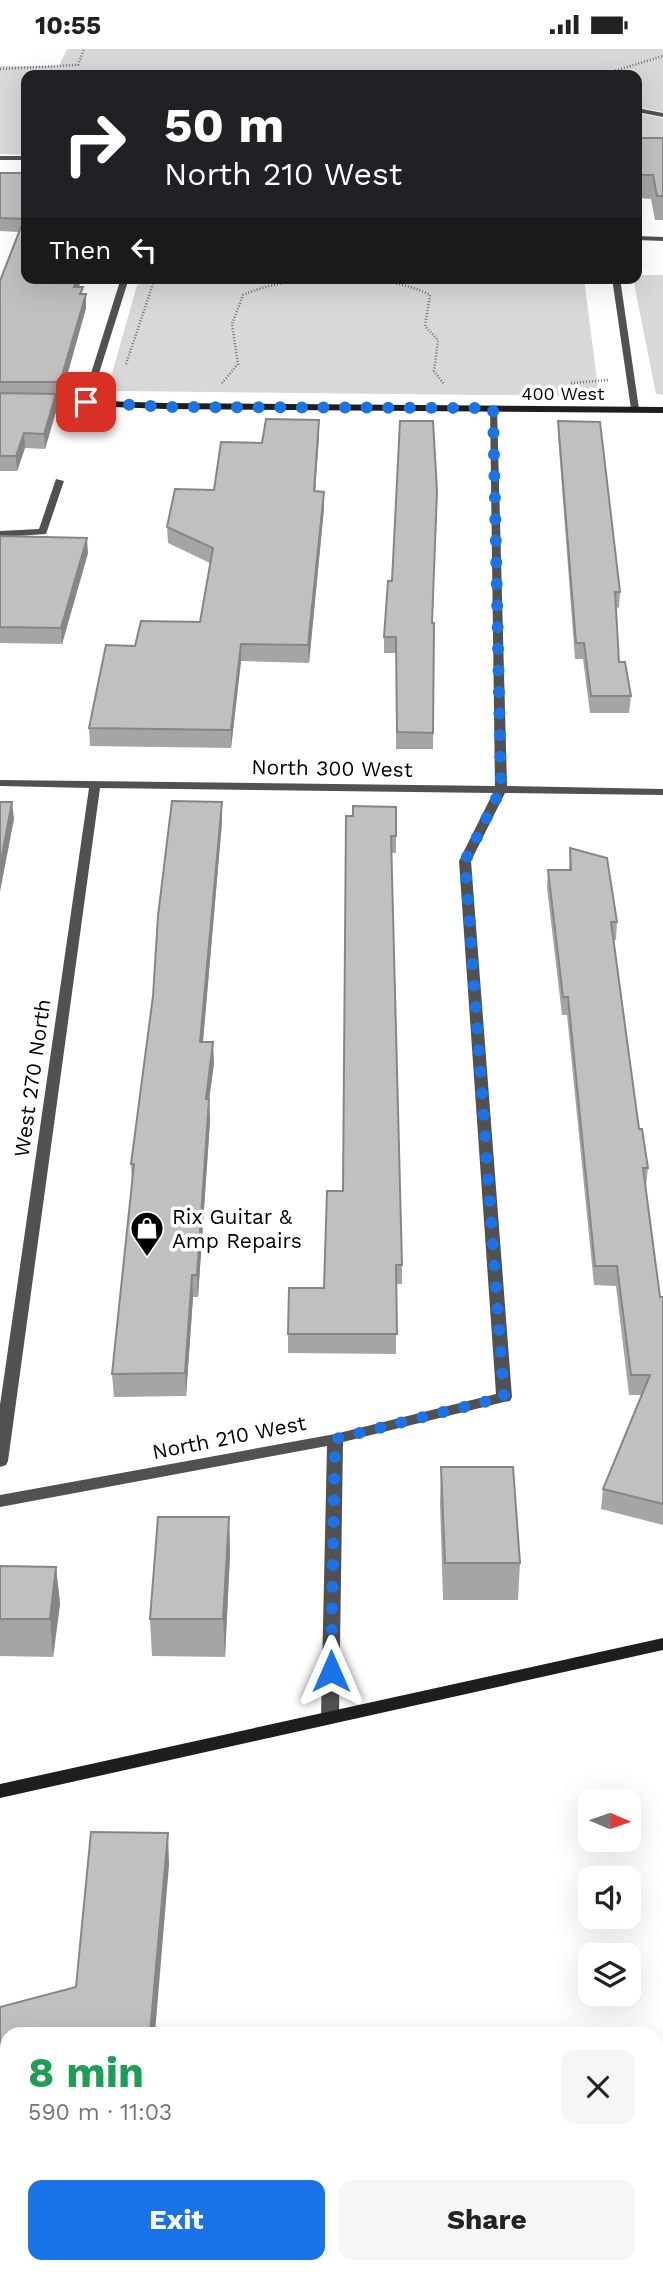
<!DOCTYPE html>
<html lang="en">
<head>
<meta charset="utf-8">
<style>
  :root { --surface:#fff; --page:#f6f6f6; --text:#222; --muted:#767676; --accent:#1a73e8 }
  body { margin:0; font-family:"Work Sans",sans-serif; background:var(--page); color:var(--text); height:100vh; display:flex; flex-direction:column; font-size:26px; white-space:nowrap }
  * { box-sizing:border-box; margin:0 }
  p { font-size:23px; color:var(--muted) }
  .icon { flex:none; width:38px; height:38px; fill:none; stroke:currentColor; stroke-width:2; stroke-linecap:round; stroke-linejoin:round }
  .map { position:relative; flex:1; overflow:hidden }
  .sheet { position:absolute; left:0px; top:1978px; width:663px; height:247px; display:flex; flex-direction:column; background:var(--surface); border-radius:21px 21px 0 0; box-shadow:0 7px 28px #0002 }
  .sheet>* { flex:none }
  .guide { position:absolute; left:21px; top:21px; width:621px; height:214px; border-radius:14px; box-shadow:0 7px 28px #0002; background:#202124; color:#fff; overflow:hidden }
  .needle { width:46px; rotate:92deg }
  .controls { position:absolute; left:578px; top:1740px; display:grid; gap:14px }
  .controls a { display:grid; place-items:center; width:63px; height:63px; border-radius:14px; background:var(--surface); box-shadow:0 7px 28px #0002; font-size:35px }
  .pin { position:absolute; display:grid; place-items:center; width:60px; height:60px; color:#fff; margin:-30px; border-radius:14px; box-shadow:0 4px 10px #0006 }
  .me { position:absolute; width:77px; margin:-38px; rotate:0deg; stroke-linejoin:round; filter:drop-shadow(0 0 5px #0008) }
  .turn { display:flex; align-items:center; gap:24px; height:147px; padding:0 28px; font-size:32px }
  .turn .icon { width:91px; height:91px; stroke-width:2.5 }
  .turn b { display:block; font-size:49px; line-height:60px }
  .then { display:flex; align-items:center; height:66px; padding:0 28px; background:#0003; gap:14px; font-size:26px }
  .round { display:grid; place-items:center; flex:none; width:74px; height:74px; border-radius:14px; background:var(--page) }
  .overview { display:flex; align-items:center; justify-content:space-between; height:119px; padding:0 28px }
  h1 { font-size:42px; font-weight:700; line-height:52px; color:#1e9e55 }
  .button { display:flex; gap:14px; margin-top:auto; padding:14px 28px }
  .button a { flex:1; height:80px; border-radius:14px; background:var(--accent); color:#fff; font-size:28px; font-weight:700; line-height:80px; text-align:center }
  .button a+a { background:var(--page); color:var(--text) }
  .status { display:flex; justify-content:space-between; align-items:center; height:49px; padding:0 35px; background:var(--surface); direction:ltr }
  .status svg { height:19px; fill:currentColor }
  .map>svg:first-child { display:block }
  .green { fill:#d8d8d8 }
  .lines { fill:none; stroke-linecap:round; stroke-linejoin:round }
  .path { stroke:#737373; stroke-width:2.5; stroke-dasharray:1 2; stroke-linecap:butt }
  .lane { fill:#515151; fill-rule:evenodd }
  .street { fill:#515151; fill-rule:evenodd }
  .secondary { fill:#1e1e1e; fill-rule:evenodd }
  .wall { fill:#a5a5a5 }
  .shaded-wall { fill:#868686 }
  .building { fill:#c0c0c0; stroke:#868686; stroke-width:2 }
  .route { stroke:#1a73e8; stroke-width:12; stroke-dasharray:0 21.6 }
  .labels { text-anchor:middle; dominant-baseline:central; stroke-width:7; stroke-linejoin:round; paint-order:stroke }
  .far-street-label { font-size:18px; fill:#000; stroke:#fff }
  .street-label { font-size:21px; fill:#000; stroke:#fff }
  .poi-label { font-size:21px; fill:#000; stroke:#fff; text-anchor:start }
</style>
</head>
<body>
<div class="status"><b>10:55</b><svg viewBox="0 0 49 12"><path d="M0 12V9h3v3zM5 12V6h3v6zM10 12V3h3v9zM15 12V0h3v12zM26 1h20v11H26zM47 4h2v5h-2z"/></svg></div>
<div class="map">
<svg width="663" height="2223" viewBox="0 0 663 2223">
  <rect width="100%" height="100%" fill="#fff"/>
  <g class="green">
    <polygon points="67,0 663,0 663,63 637,58 637,26 26,26 26,106 0,105 0,17 59,17"/>
    <polygon points="637,64 663,69 663,108 637,108"/>
    <polygon points="637,226 663,226 663,346 656,345 633,229 637,229"/>
    <polygon points="139,229 584,229 598,339 592,347 116,342 109,335"/>
  </g>
  <g class="lines">
    <g class="path">
      <polyline points="0,20 78,16 84,0"/>
      <polyline points="601,26 663,7"/>
      <polyline points="126,315 155,229"/>
      <path d="M222 334 238 315 232 275 243 246C288 225 385 222 430 246L425 277 438 291 434 322 444 335"/>
      <polyline points="571,334 608,331"/>
    </g>
    <g class="lane">
      <polygon points="637,59 663,64 663,68 637,63"/>
      <rect x="0" y="107" width="26" height="4"/>
      <polygon points="637,187 663,188 663,192 637,191"/>
      <polygon points="121,229 129,229 90,353 83,355 82,353"/>
      <polygon points="612,229 620,229 639,360 635,363 631,360"/>
      <polygon points="56,430 64,432 46,485 0,488 0,482 39,480"/>
      <polygon points="656,2213 663,2213 663,2223 633,2223 636,2217 656,2217"/>
    </g>
    <polygon class="street" points="490,357 497,359 507,737 663,740 663,746 505,744 471,812 512,1348 510,1352 504,1353 343,1393 339,1667 336,1672 330,1674 324,1672 321,1667 327,1397 0,1458 0,1446 335,1385 496,1345 459,812 493,744 100,739 8,1412 6,1416 0,1418 0,1356 89,739 0,737 0,731 495,737"/>
    <g class="secondary">
      <polygon points="40,350 165,354 663,358 663,364 165,360 37,355 36,353"/>
      <polygon points="663,1589 663,1601 0,1749 0,1735"/>
    </g>
  </g>
  <g class="wall">
    <polygon points="637,89 663,89 663,171 655,171 651,150 637,149"/>
    <polygon points="0,124 83,245 86,245 86,259 61,348 57,348 57,359 45,400 25,399 17,422 0,422 0,232 19,183 0,182"/>
    <polygon points="319,371 319,386 315,442 324,443 324,459 309,614 241,612 231,699 90,697 89,679 135,597 200,573 210,514 168,494 167,478 214,441 262,394"/>
    <polygon points="558,372 620,543 619,559 616,558 619,613 631,647 629,664 590,664 583,610 575,610 558,386"/>
    <polygon points="0,487 88,504 62,595 0,594"/>
    <polygon points="432,574 434,574 433,700 396,700 396,604 384,604 384,588"/>
    <polygon points="396,758 396,804 391,804 402,1216 402,1235 396,1235 396,1305 288,1304 288,1285 324,1239 343,1142 353,767"/>
    <polygon points="222,773 203,993 214,1014 209,1051 210,1072 198,1248 193,1248 186,1347 114,1348 112,1325 132,1135 131,1115"/>
    <polygon points="570,799 617,873 616,891 614,891 639,1080 648,1119 646,1138 660,1248 663,1248 663,1476 601,1460 603,1440 642,1346 629,1346 616,1237 594,1236 567,966 562,966 547,839 548,821 569,821"/>
    <polygon points="441,1418 520,1514 518,1551 443,1551 440,1455"/>
    <polygon points="229,1468 230,1505 225,1608 152,1607 150,1570"/>
    <polygon points="0,1517 56,1518 60,1555 53,1608 0,1607"/>
    <rect x="656" y="2120" width="7" height="57"/>
  </g>
  <g class="shaded-wall">
    <polygon points="77,229 82,229 74,252 74,238"/>
    <polygon points="86,245 86,259 61,348 60,333"/>
    <polygon points="56,345 57,359 45,400 44,385"/>
    <polygon points="319,371 319,386 314,459 314,442"/>
    <polygon points="24,384 25,399 17,422 16,407"/>
    <polygon points="324,443 324,459 309,614 308,596"/>
    <polygon points="87,489 88,504 62,595 61,579"/>
    <polygon points="241,595 241,612 231,699 231,681"/>
    <polygon points="12,753 14,770 0,843 0,817"/>
    <polygon points="222,753 222,773 201,1014 200,993"/>
    <polygon points="213,993 214,1014 209,1051 210,1072 198,1248 197,1226 206,1050"/>
    <polygon points="192,1226 193,1248 186,1347 185,1324"/>
    <polygon points="229,1468 230,1505 225,1608 223,1570"/>
    <polygon points="56,1518 60,1555 53,1608 50,1570"/>
    <polygon points="168,1784 169,1816 155,1984 150,1984"/>
  </g>
  <g class="building">
    <polygon points="637,89 663,89 663,147 657,147 653,126 637,126"/>
    <polygon points="0,124 26,124 26,229 77,229 74,238 83,238 80,245 86,245 60,333 0,333 0,232 24,170 0,169"/>
    <polygon points="0,344 56,345 44,385 24,384 16,407 0,407"/>
    <polygon points="266,370 319,371 314,442 324,443 308,596 241,595 231,681 89,679 106,596 135,597 141,572 200,573 213,499 167,478 175,440 214,441 221,393 262,394"/>
    <polygon points="400,372 433,372 437,442 432,574 434,574 433,684 397,683 396,588 384,588 388,532 392,532"/>
    <polygon points="558,372 600,373 620,543 615,543 619,613 625,613 631,647 591,647 584,594 576,594"/>
    <polygon points="0,487 87,489 61,579 0,578"/>
    <polygon points="172,752 222,753 200,993 213,993 206,1050 209,1050 197,1226 192,1226 185,1324 112,1325 134,1115 131,1115 153,947 158,867"/>
    <polygon points="0,753 12,753 0,817"/>
    <polygon points="353,757 396,758 396,787 391,787 402,1216 396,1216 397,1285 288,1285 289,1239 324,1239 327,1142 343,1142 346,767 353,767"/>
    <polygon points="570,799 607,809 617,873 611,873 639,1080 642,1080 648,1119 643,1119 660,1248 663,1248 663,1455 603,1440 650,1326 631,1326 617,1217 595,1217 568,948 563,948 548,821 571,821"/>
    <polygon points="441,1418 513,1418 520,1514 445,1514"/>
    <polygon points="158,1468 229,1468 223,1570 150,1570"/>
    <polygon points="0,1517 56,1518 50,1570 0,1570"/>
    <polygon points="91,1783 168,1784 150,1984 7,1984 7,2217 216,2217 218,2223 0,2223 0,1958 76,1938"/>
    <rect x="656" y="2120" width="7" height="37"/>
  </g>
  <g class="lines">
    <polyline class="route" points="86,353 165,358 493,359 501,740 465,812 504,1348 335,1390 331,1622"/>
  </g>
  <defs>
    <symbol id="shop-pin" viewBox="-11 -11 22 30"><path d="M0 17L-7.5 6A9.5 9.5 0 1 1 7.5 6Z" fill="#000" stroke="#fff"/><path d="M-5-2.5h2.3a2.7 3.5 0 0 1 5.4 0H5L5.5 6h-11ZM-1.5-2.5h3a1.5 2.3 0 0 0-3 0Z" fill="#fff"/></symbol>
  </defs>
  <g fill-rule="evenodd">
    <use href="#shop-pin" x="128" y="1160" width="38" height="52"/>
  </g>
  <g class="labels">
    <g class="far-street-label">
      <text x="563" y="344">400 West</text>
    </g>
    <g class="street-label">
      <text transform="translate(332 719) rotate(1)">North 300 West</text>
      <text transform="translate(32 1029) rotate(-82)">West 270 North</text>
      <text transform="translate(229 1388) rotate(-11)">North 210 West</text>
    </g>
    <g class="poi-label">
      <text x="172" y="1167">Rix Guitar &amp;<tspan x="172" dy="24">Amp Repairs</tspan></text>
    </g>
  </g>
</svg>
<div class="controls">
<a><svg class="needle" viewBox="-14 -14 28 28"><path d="M0-13l5 13h-10z" fill="#e53935"/><path d="M0 13l5-13h-10z" fill="#767676"/></svg></a>
<a><svg class="icon" aria-label="sound" viewBox="0 0 24 24"><path d="M4 9h4l5-4v14l-5-4H4zM17 9q2 3 0 6"/></svg></a>
<a><svg class="icon" aria-label="layers" viewBox="0 0 24 24"><path d="M12 4l9 5-9 5-9-5zM3 14l9 5 9-5"/></svg></a>
</div>
<div class="pin" style="left:86px;top:353px;background:#d93025"><svg class="icon" aria-label="arrive" viewBox="0 0 24 24"><path d="M6 21V4h12l-3 4 3 4H6"/></svg></div>
<svg class="me" style="left:331px;top:1622px" viewBox="-20 -20 40 40"><path d="M0-17L14 15 0 8-14 15z" fill="#1a73e8" stroke="#fff" stroke-width="4"/></svg>
<div class="guide">
<div class="turn"><svg class="icon" aria-label="right" viewBox="0 0 24 24"><path d="M7 20v-9h11M14 6l5 5-5 5"/></svg><div><b>50 m</b>North 210 West</div></div>
<div class="then">Then<svg class="icon" aria-label="left" viewBox="0 0 24 24"><path d="M17 20v-9H6M10 6l-5 5 5 5"/></svg></div>
</div>
<section class="sheet">
<div class="overview"><div><h1>8 min</h1><p>590 m · 11:03</p></div><a class="round"><svg class="icon" aria-label="close" viewBox="0 0 24 24"><path d="M6 6l12 12M18 6L6 18"/></svg></a></div>
<div class="button"><a>Exit</a><a>Share</a></div>
</section>
</div>
</body>
</html>
